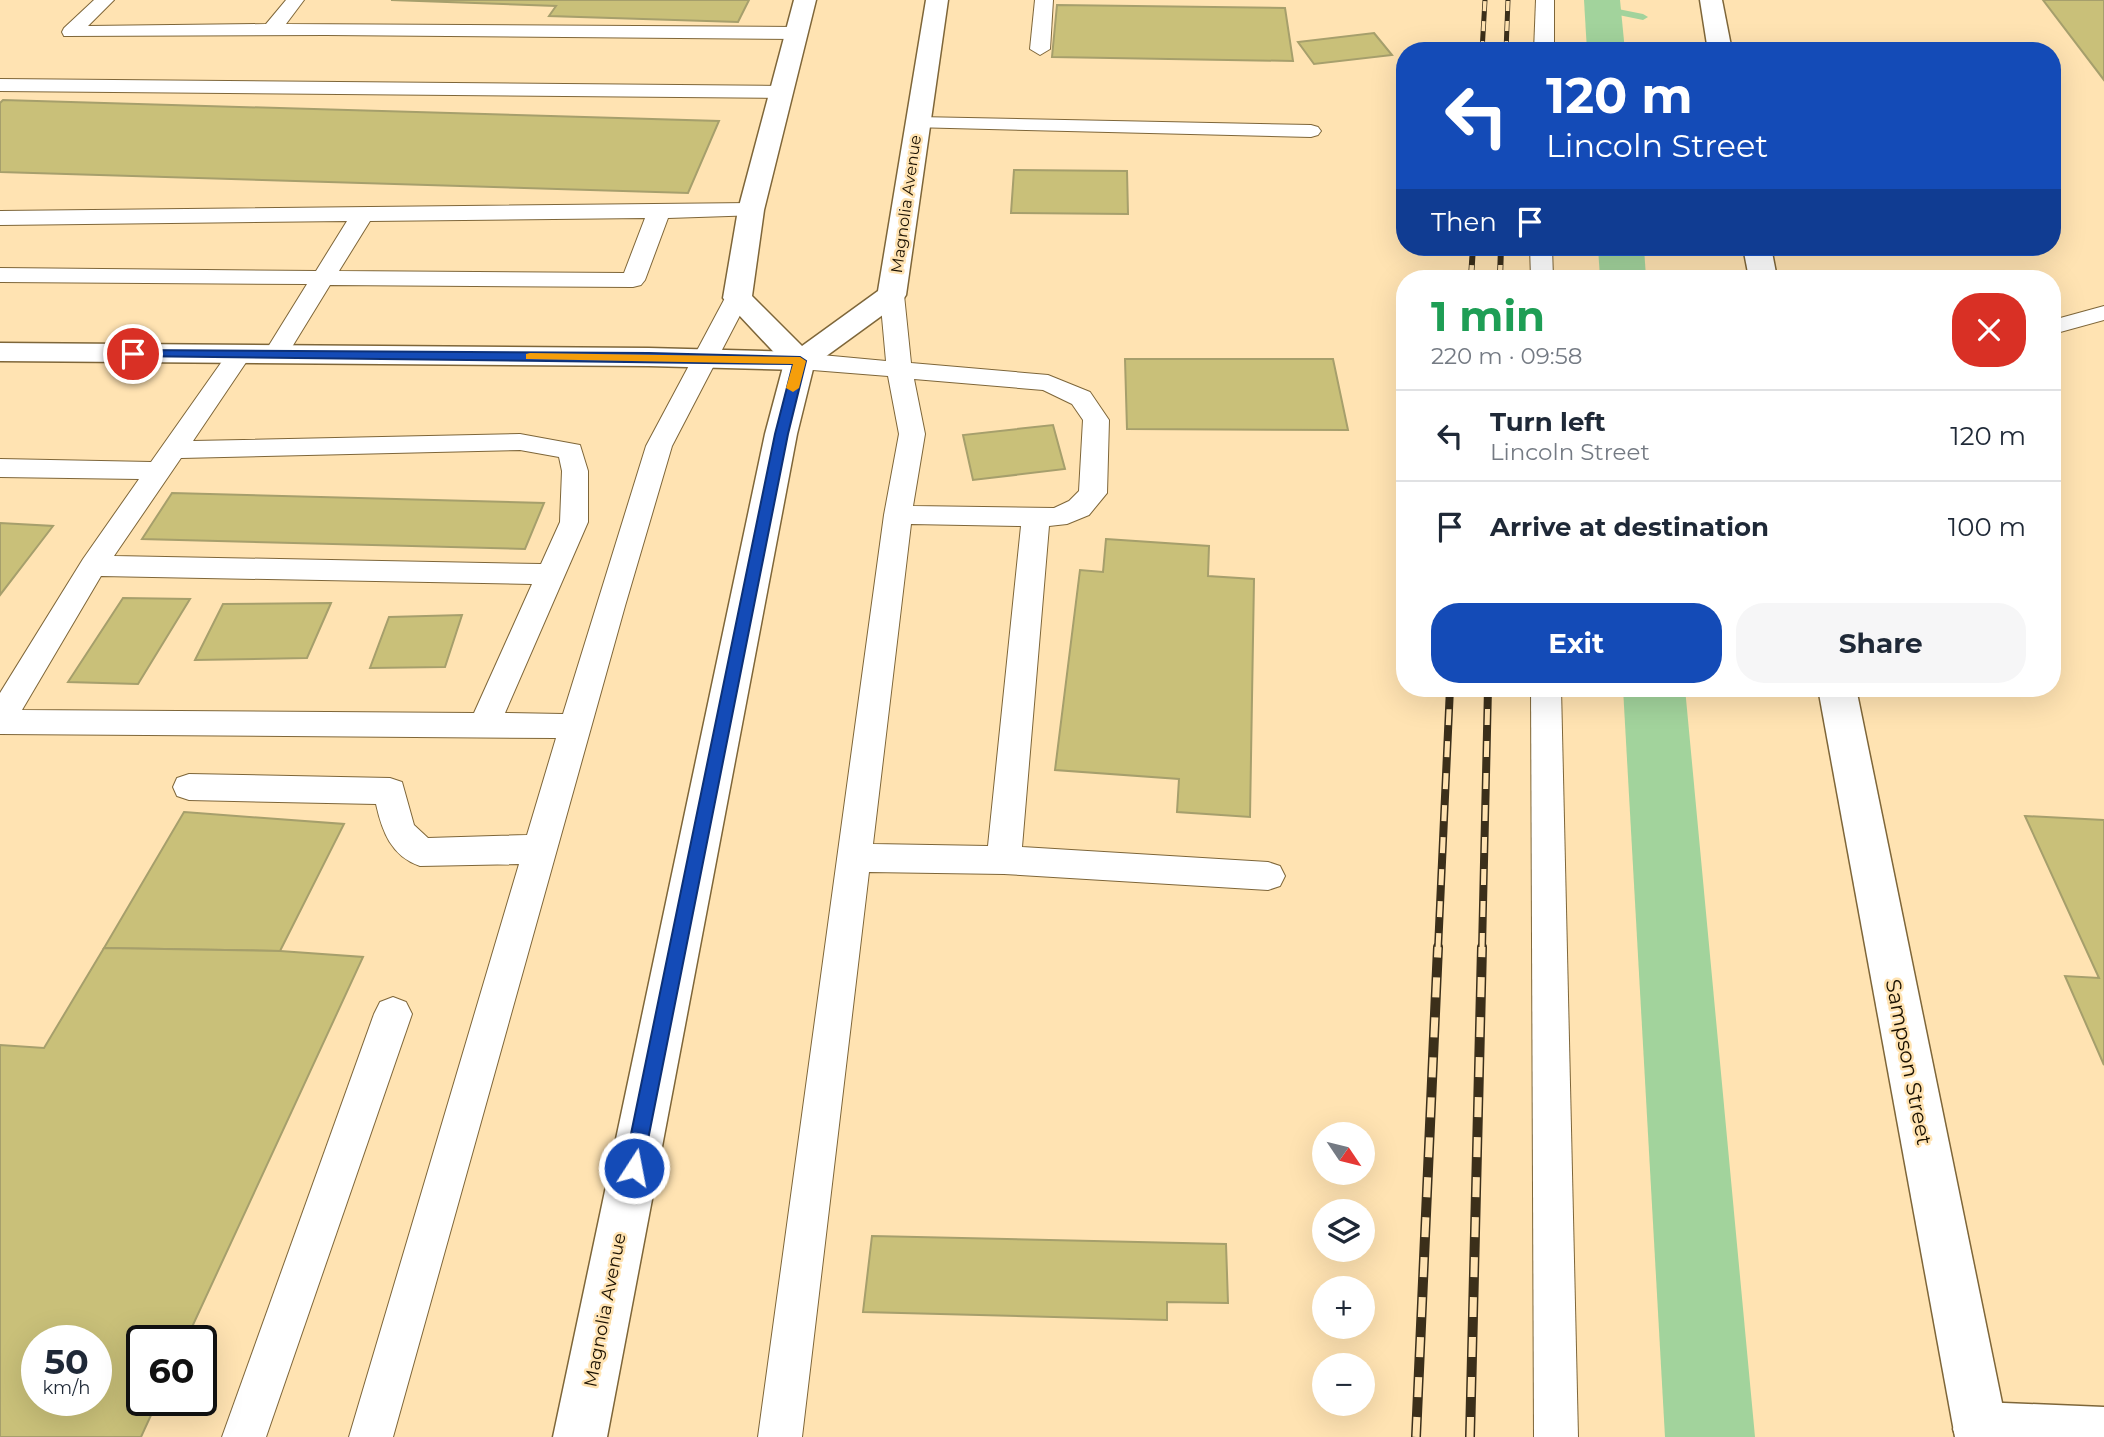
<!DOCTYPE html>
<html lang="en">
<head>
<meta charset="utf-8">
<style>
  :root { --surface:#fff; --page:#f6f6f7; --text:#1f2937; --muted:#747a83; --line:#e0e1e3; --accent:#144bb7 }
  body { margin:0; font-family:Montserrat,sans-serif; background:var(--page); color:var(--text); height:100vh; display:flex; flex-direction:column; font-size:26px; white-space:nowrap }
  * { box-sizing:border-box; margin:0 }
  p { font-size:23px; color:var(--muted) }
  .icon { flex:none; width:38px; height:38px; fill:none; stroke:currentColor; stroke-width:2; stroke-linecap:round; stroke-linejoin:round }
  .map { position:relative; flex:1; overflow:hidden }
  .side { position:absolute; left:1396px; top:270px; width:665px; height:427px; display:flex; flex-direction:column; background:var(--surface); border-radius:28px; box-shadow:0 7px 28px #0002 }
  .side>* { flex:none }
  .hud { position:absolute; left:1396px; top:42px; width:665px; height:214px; border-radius:28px; box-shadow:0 7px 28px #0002; background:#144bb7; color:#fff; overflow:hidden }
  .needle { width:46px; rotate:125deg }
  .controls { position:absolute; left:1312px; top:1122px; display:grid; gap:14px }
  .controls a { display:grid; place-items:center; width:63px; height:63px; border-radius:50%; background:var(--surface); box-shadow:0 7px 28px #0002; font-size:35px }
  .speed { position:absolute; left:21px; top:1325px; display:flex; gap:14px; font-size:35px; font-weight:700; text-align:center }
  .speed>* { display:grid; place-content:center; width:91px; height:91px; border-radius:50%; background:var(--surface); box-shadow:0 7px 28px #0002; line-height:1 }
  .speed small { font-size:18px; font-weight:400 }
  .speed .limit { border:4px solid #111; border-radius:10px; background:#fff; color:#111 }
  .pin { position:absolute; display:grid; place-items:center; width:60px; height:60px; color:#fff; margin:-30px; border:4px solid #fff; border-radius:50%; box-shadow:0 2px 7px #0007 }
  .me { position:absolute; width:77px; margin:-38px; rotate:11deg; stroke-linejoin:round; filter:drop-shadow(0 0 5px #0008) }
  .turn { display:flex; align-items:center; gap:24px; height:147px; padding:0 35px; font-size:32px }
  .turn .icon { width:91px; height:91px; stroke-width:2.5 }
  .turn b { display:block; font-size:49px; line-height:60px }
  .then { display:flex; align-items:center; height:66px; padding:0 35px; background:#0003; gap:14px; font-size:26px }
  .round { display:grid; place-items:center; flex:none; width:74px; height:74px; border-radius:28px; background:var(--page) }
  .head { display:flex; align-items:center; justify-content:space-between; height:119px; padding:0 35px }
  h1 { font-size:42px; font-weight:700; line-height:52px; color:#1e9e55 }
  .cta { display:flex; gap:14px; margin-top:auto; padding:14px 35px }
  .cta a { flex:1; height:80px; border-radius:28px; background:var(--accent); color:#fff; font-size:28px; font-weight:700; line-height:80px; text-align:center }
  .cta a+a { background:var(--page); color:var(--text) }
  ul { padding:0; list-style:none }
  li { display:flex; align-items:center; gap:21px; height:91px; padding:0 35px; border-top:2px solid var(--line) }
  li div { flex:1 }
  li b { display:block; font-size:26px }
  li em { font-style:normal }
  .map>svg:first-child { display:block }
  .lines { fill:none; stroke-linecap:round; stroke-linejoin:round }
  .stream { fill:#a2d39c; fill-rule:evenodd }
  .canal { fill:#a2d39c; fill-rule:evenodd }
  .building { fill:#c9c079; stroke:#a69f6c; stroke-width:2; fill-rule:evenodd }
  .lane-casing { stroke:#7e6639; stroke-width:2 }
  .street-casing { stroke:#7e6639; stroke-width:3 }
  .secondary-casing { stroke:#7e6639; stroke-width:3 }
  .primary-casing { stroke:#7e6639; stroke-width:3 }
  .lane { fill:#fff; fill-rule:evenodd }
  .street { fill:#fff; fill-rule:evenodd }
  .secondary { fill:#fff; fill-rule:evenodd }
  .primary { fill:#fff; fill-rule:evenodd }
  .rail-far3-casing { stroke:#3b2f1a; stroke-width:5 }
  .rail-far2-casing { stroke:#3b2f1a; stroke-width:6 }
  .rail-far1-casing { stroke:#3b2f1a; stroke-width:8 }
  .rail-casing { stroke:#3b2f1a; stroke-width:10 }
  .rail-far3 { stroke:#ffe3b2; stroke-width:3.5; stroke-dasharray:10; stroke-linecap:butt }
  .rail-far2 { stroke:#ffe3b2; stroke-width:4.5; stroke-dasharray:13; stroke-linecap:butt }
  .rail-far1 { stroke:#ffe3b2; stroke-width:5; stroke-dasharray:16; stroke-linecap:butt }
  .rail { stroke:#ffe3b2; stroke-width:7; stroke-dasharray:20; stroke-linecap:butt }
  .route { fill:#144bb7; stroke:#0d3177; stroke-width:2 }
  .slow { fill:#f59e0b }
  .labels { text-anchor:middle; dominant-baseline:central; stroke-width:5; stroke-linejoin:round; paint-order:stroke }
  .far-street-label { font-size:16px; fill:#1c1202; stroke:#ffe3b2 }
  .street-label { font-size:18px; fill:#1c1202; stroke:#ffe3b2 }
  .near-street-label { font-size:21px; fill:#1c1202; stroke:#ffe3b2 }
</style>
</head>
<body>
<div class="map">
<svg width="2104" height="1437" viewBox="0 0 2104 1437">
  <rect width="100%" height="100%" fill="#ffe3b2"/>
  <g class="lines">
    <polygon class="stream" points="1603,6 1643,14 1648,17 1643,20 1599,11 1599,7"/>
    <g class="canal">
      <polygon points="1584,0 1620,0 1625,51 1587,51"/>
      <polygon points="1598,247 1644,247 1646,278 1600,278"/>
      <polygon points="1623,688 1685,688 1755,1437 1665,1437"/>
    </g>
  </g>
  <g class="building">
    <polygon points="391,0 749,0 738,22 549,16 556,6"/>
    <polygon points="2043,0 2104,0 2104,80"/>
    <polygon points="1057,5 1285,8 1293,61 1052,57"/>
    <polygon points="1374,33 1392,55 1314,64 1298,42"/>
    <polygon points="3,100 719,121 688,193 0,172 0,103"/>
    <polygon points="1014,170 1127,171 1128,214 1011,213"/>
    <polygon points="1125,359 1333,359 1348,430 1127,429"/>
    <polygon points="1053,425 1065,469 973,480 963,435"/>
    <polygon points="172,493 544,503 525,549 142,539"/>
    <polygon points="0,523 53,526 0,595"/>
    <polygon points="1106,539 1209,546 1208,576 1254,579 1250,817 1177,812 1179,779 1055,770 1080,570 1103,572"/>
    <polygon points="123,598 190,599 138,684 68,682"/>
    <polygon points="331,603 307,658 195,660 223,604"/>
    <polygon points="462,615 445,667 370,668 389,617"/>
    <polygon points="184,812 344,824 280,951 104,948"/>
    <polygon points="2025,816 2104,820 2104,1065 2065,976 2099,978"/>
    <path d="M104 948 280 951 363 957 186 1340H142V1400H158L141 1437H0V1045L44 1048ZM37 1340H96V1400H37Z"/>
    <polygon points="872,1236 1226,1244 1228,1303 1167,1302 1167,1320 863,1312"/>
  </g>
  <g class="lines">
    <defs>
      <g id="lane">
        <polygon points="94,0 114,0 88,26 266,24 286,0 304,0 286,24 797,27 806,33 797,39 326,35 64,36 62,32 64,28"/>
        <polygon points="1035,0 1053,0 1050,49 1040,55 1030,49"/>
        <polygon points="1536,0 1554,0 1554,51 1534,51"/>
        <polygon points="0,79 782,86 789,88 792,92 789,96 782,98 0,91"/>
        <polygon points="918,117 1311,125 1318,127 1321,131 1318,135 1311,137 911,127 908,123 911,119"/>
        <path d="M751 203 759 205 762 210 759 215 668 218 645 280 641 285 633 287 330 285 284 360 275 362 266 360 263 355 307 284 0 282V268L316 271 347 221 0 225V211ZM645 218 624 273 339 271 370 221Z"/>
        <polygon points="1530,247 1552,247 1553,278 1531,278"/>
        <path d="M892 288 900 290 904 295 911 363 1048 375 1090 392 1109 420 1107 493 1089 515 1067 524 1049 526 1022 847 1268 862 1280 866 1285 876 1280 886 1268 890 1004 874 869 872 802 1437H758L884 515 899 434 888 376 800 369 791 366 788 361 791 356 800 353 886 361 880 295 884 290ZM914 379 1043 390 1072 404 1083 420 1079 491 1069 501 1054 508 913 506 925 434ZM911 524 1021 526 988 846 873 844Z"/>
        <path d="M737 291 745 293 749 298 672 446 625 606 393 1437H349L519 864 420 866C391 856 382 831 376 804L189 800 177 796 173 787 177 778 189 774 390 778 402 782 414 825 428 838 527 835 556 738 0 734V693L83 559 139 479 0 477V459L151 462 230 350 239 348 248 350 251 355 193 441 520 434 580 445 588 471V522L505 713 563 714 646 446 725 298 729 293ZM520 450 559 457 562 471 560 522 541 564 114 556 181 458ZM101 576 532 584 474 713 22 710Z"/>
        <polygon points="2104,306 2104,320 2053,334 2053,320"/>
        <polygon points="1531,688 1561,688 1578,1437 1534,1437"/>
        <polygon points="393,997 406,1002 412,1014 266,1437 222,1437 374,1014 380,1002"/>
      </g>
      <g id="street">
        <polygon points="0,343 649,348 800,352 811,355 815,361 811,367 800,370 649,366 0,361"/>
        <polygon points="1980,1402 2104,1407 2104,1437 1956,1437 1953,1429 1961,1410"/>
      </g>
      <g id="secondary">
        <polygon points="1700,0 1722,0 1732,51 1708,51"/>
        <polygon points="1743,247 1771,247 1777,278 1749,278"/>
        <polygon points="1818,688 1856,688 2009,1437 1955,1437"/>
      </g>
      <polygon id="primary" points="794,0 816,0 764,210 752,296 802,346 878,291 926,0 948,0 906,295 902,301 814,365 797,434 607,1437 553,1437 765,434 784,363 723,298 738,210"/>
    </defs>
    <use href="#lane" class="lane-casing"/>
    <use href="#street" class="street-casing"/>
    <use href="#secondary" class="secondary-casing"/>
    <use href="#primary" class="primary-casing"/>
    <use href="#lane" class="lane"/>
    <use href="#street" class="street"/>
    <use href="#secondary" class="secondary"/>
    <use href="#primary" class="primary"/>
    <defs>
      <g id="rail-far3">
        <polyline points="1482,51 1485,0"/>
        <polyline points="1506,51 1508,0"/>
      </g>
      <g id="rail-far2">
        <polyline points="1471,278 1473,247"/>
        <polyline points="1500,278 1501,247"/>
      </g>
      <g id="rail-far1">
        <polyline points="1438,949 1450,688"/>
        <polyline points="1482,949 1488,688"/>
      </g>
      <g id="rail">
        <polyline points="1416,1437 1438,947"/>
        <polyline points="1470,1437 1482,947"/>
      </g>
    </defs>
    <use href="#rail-far3" class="rail-far3-casing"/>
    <use href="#rail-far2" class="rail-far2-casing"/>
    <use href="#rail-far1" class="rail-far1-casing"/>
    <use href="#rail" class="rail-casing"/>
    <use href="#rail-far3" class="rail-far3"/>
    <use href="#rail-far2" class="rail-far2"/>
    <use href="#rail-far1" class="rail-far1"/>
    <use href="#rail" class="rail"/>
  </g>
  <polygon class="route" points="133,350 649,353 800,357 806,361 788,434 641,1175 634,1178 627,1175 624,1168 775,434 793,364 128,356 126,354"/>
  <polygon class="slow" points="530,353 800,357 806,361 799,388 793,392 786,388 793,364 526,359 526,354"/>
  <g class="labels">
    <g class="far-street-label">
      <text transform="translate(906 204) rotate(-82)">Magnolia Avenue</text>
    </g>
    <g class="street-label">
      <text transform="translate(605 1310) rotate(-79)">Magnolia Avenue</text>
    </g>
    <g class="near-street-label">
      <text transform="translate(1909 1062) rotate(79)">Sampson Street</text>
    </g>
  </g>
</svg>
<div class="controls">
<a><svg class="needle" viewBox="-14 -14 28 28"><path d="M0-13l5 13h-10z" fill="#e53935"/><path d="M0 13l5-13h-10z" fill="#747a83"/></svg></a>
<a><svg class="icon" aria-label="layers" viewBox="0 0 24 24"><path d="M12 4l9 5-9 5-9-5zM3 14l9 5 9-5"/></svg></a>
<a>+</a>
<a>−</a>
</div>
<div class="speed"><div>50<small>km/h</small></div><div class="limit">60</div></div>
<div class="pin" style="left:133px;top:354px;background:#d93025"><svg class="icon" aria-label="arrive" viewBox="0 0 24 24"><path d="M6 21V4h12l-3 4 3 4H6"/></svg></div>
<svg class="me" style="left:634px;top:1168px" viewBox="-20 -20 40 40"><circle r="17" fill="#144bb7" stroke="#fff" stroke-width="3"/><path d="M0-11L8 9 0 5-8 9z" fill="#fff"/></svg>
<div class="hud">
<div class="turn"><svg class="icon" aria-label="left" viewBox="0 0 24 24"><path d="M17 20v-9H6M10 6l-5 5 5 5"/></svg><div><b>120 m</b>Lincoln Street</div></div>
<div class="then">Then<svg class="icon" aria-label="arrive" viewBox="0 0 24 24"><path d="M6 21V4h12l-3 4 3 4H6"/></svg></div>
</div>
<section class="side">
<div class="head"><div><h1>1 min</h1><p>220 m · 09:58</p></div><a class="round" style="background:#d93025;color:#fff"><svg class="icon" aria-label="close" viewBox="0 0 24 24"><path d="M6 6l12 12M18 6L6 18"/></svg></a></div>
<ul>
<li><svg class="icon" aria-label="left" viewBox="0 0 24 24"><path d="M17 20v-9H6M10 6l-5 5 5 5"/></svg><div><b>Turn left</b><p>Lincoln Street</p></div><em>120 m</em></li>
<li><svg class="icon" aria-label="arrive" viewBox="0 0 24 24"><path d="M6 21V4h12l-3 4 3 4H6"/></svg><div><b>Arrive at destination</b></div><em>100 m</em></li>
</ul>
<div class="cta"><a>Exit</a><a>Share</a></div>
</section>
</div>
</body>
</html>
